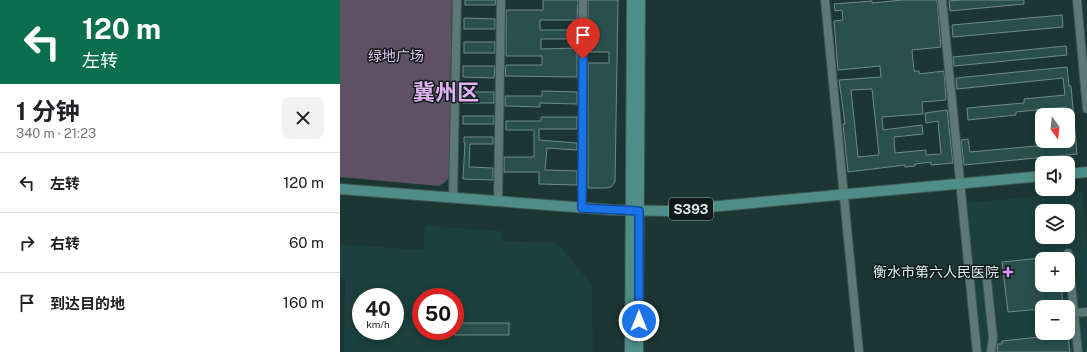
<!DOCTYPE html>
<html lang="zh">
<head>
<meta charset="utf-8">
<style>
  :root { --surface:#fff; --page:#f2f2f2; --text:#202124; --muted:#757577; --line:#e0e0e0 }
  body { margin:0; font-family:"Public Sans","Noto Sans SC",sans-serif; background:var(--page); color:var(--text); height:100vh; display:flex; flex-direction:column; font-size:15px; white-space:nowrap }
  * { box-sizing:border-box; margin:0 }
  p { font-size:13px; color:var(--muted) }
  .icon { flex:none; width:22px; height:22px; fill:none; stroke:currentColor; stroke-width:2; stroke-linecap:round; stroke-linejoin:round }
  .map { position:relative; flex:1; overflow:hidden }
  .side { display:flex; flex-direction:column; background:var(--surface); width:340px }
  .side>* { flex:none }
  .top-card { background:#0b6e4f; color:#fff; overflow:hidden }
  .needle { width:26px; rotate:165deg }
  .fabs { position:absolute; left:695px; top:108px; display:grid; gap:8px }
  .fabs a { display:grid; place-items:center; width:40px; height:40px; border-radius:8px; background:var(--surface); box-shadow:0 2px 10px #0003; font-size:20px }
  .speed { position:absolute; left:12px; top:288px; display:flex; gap:8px; font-size:20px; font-weight:700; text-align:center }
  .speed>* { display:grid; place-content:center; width:52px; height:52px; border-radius:50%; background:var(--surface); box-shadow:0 2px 10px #0003; line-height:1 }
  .speed small { font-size:10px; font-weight:400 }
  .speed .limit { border:6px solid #d22; background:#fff; color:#111 }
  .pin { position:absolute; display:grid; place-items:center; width:34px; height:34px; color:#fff; margin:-41px -17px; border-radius:50% 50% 50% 0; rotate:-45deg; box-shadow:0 0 4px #0007 }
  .pin .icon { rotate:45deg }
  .me { position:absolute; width:44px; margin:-22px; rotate:0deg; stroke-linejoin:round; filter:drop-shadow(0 0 3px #0008) }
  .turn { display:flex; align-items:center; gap:14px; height:84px; padding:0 16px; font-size:18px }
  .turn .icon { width:52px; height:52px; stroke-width:2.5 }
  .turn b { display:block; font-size:28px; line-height:34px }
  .round { display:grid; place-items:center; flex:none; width:42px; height:42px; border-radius:8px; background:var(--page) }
  .headline { display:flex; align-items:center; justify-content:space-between; height:68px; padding:0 16px }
  h1 { font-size:24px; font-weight:700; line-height:30px }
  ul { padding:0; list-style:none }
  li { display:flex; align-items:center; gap:12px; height:60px; padding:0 16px; border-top:1px solid var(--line) }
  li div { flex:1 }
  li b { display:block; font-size:15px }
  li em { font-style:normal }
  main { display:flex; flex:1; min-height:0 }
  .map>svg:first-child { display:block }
  .built { fill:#1b403d; fill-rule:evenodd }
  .green { fill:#5e5163 }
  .building { fill:#2a504d; stroke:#6f8b88; fill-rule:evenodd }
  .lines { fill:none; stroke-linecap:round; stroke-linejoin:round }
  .minor-casing { stroke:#3d5351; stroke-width:10 }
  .major-casing { stroke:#3d5351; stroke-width:12 }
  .minor { stroke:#5d7875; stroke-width:8 }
  .major { stroke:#4f8e88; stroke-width:10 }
  .route-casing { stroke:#114b97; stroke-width:10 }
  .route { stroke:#1a73e8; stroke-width:7 }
  .poi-dot { fill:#dd99f3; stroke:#101b1a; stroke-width:1.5 }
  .labels { text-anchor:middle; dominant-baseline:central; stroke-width:3; stroke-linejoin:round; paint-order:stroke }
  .shield { fill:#101b1a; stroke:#a0aeac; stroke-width:1 }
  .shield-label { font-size:13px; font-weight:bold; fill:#deedeb }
  .park-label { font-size:14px; fill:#e5c2f1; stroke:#101b1a }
  .poi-label { font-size:14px; fill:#deedeb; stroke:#101b1a; text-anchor:end }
  .town-label { font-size:22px; font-weight:bold; fill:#e1b2f1; stroke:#101b1a }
</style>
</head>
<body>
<main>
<section class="side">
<div class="top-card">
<div class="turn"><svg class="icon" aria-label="left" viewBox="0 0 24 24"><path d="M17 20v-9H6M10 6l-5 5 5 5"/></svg><div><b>120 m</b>左转</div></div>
</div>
<div class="headline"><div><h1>1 分钟</h1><p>340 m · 21:23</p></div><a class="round"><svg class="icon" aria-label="close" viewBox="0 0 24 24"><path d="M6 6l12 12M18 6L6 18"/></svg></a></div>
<ul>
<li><svg class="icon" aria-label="left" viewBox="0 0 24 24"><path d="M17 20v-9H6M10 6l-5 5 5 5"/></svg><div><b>左转</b></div><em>120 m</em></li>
<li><svg class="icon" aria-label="right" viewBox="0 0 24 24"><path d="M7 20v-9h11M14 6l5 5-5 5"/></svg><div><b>右转</b></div><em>60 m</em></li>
<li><svg class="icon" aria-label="arrive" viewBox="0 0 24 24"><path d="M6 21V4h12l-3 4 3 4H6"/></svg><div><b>到达目的地</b></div><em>160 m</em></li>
</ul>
</section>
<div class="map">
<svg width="747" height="352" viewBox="0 0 747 352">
  <rect width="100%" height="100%" fill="#1c3633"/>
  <g class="built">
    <path d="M742 192 747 246V352H642L627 203ZM702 211H728V237H702ZM702 259H728V285H702ZM702 307H728V333H702Z"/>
    <path d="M85 226 161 231V241L214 243 218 245 221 247 252 285 253 352H4L5 277H0V244L83 250ZM21 297H55V331H21ZM81 297H115V331H81Z"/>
  </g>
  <polygon class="green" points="0,0 112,0 109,177 105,182 99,186 0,177"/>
  <g class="building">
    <polygon points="125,0 156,0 155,5 125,5"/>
    <polygon points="203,0 238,0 237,20 200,20 200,30 237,30 237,39 201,39 201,49 237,48 237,77 165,76 166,65 202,65 202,56 166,56 166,10 203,10"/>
    <polygon points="248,0 278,0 275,182 271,187 266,188 248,188 248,63 269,63 269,52 248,52"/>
    <path d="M562 0H597L601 47 572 50 574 71H579V74L604 71 606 100 582 102 583 114 542 117 543 130 582 125 583 134 554 137 555 153 586 150V155L601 154 598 121 586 123 585 113 607 110 613 163 591 165V162L575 164V166L565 167V165L508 172 503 124H505L499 80 541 77 540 66 498 70 494 21 503 20 502 10 495 11 494 4 532 1V3ZM532 89 539 155 518 157 511 90Z"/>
    <polygon points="622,0 684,0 684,4 610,11 609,1"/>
    <polygon points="722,15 723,27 613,37 612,25"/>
    <polygon points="124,18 155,19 155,29 124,29"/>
    <rect x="124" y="42" width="31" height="11"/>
    <polygon points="726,46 727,55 614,66 613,57"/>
    <polygon points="123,66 155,66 154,78 123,77"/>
    <polygon points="727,67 729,86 731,86 737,154 624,165 621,140 628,139 630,152 729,143 728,115 727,115 726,107 676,112 676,115 628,120 627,108 684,103 684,99 725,95 723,78 617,89 616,78"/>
    <polygon points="202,91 237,92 237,104 200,103 200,107 165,106 165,96 202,96"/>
    <rect x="123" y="92" width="31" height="11"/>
    <rect x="123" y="116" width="31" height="8"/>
    <polygon points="201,117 237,117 237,129 199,129 199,140 237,143 237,150 207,148 205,170 237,171 237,185 199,184 199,172 164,172 164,157 194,157 194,130 166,130 166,121 201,121"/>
    <polygon points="124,137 153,137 153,144 130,144 129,167 153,168 153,180 123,179 125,143 124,143"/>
    <polygon points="702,258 702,285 721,285 723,306 702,307 702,309 668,312 662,262"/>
    <rect x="115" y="323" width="54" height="12"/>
    <polygon points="718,335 718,338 728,336 730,352 657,352 658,344 662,344 662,341"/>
  </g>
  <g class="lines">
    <defs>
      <g id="minor">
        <polyline points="485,0 519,352"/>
        <polyline points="602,0 637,352"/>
        <polyline points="737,0 747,109"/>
        <polyline points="113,198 117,0"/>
        <polyline points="158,202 161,0"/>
        <polyline points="242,208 243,0"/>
        <polyline points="728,253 738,352"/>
        <polyline points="646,271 653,338 651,352"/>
        <polyline points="734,313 747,312"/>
      </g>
      <g id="major">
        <polyline points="728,174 747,172"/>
        <polyline points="0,189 273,210 326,211 702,176"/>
        <polyline points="290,352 292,0"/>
        <polyline points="298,352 300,0"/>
      </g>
    </defs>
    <use href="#minor" class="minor-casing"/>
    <use href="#major" class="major-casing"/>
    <use href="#minor" class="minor"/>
    <use href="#major" class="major"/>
  </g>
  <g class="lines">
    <defs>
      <polyline id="route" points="243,59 242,208 299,211 299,321"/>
    </defs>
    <use href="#route" class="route-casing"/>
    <use href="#route" class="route"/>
  </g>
  <path class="poi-dot" d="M666 266h4v4h4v4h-4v4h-4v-4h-4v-4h4z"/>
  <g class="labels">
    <rect class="shield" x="329" y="198" width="44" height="22" rx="3"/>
    <g class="shield-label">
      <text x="351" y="209">S393</text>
    </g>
    <g class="park-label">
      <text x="56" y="56">绿地广场</text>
    </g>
    <g class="poi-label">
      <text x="659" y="272">衡水市第六人民医院</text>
    </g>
    <g class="town-label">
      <text x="106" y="92">冀州区</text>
    </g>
  </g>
</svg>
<div class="fabs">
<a><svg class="needle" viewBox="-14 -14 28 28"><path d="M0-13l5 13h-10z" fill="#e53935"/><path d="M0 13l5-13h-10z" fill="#757577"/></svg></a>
<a><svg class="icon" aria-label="sound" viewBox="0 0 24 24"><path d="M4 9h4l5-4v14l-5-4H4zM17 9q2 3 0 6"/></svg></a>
<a><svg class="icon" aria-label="layers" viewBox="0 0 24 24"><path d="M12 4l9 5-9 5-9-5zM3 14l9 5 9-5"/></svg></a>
<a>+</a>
<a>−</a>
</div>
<div class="speed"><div>40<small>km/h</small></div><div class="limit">50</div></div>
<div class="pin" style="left:243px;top:59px;background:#d93025"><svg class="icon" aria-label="arrive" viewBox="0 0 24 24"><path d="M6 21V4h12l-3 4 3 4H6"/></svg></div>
<svg class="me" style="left:299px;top:321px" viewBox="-20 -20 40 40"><circle r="17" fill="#1a73e8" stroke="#fff" stroke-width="3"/><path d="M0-11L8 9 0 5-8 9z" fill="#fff"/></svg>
</div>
</main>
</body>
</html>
